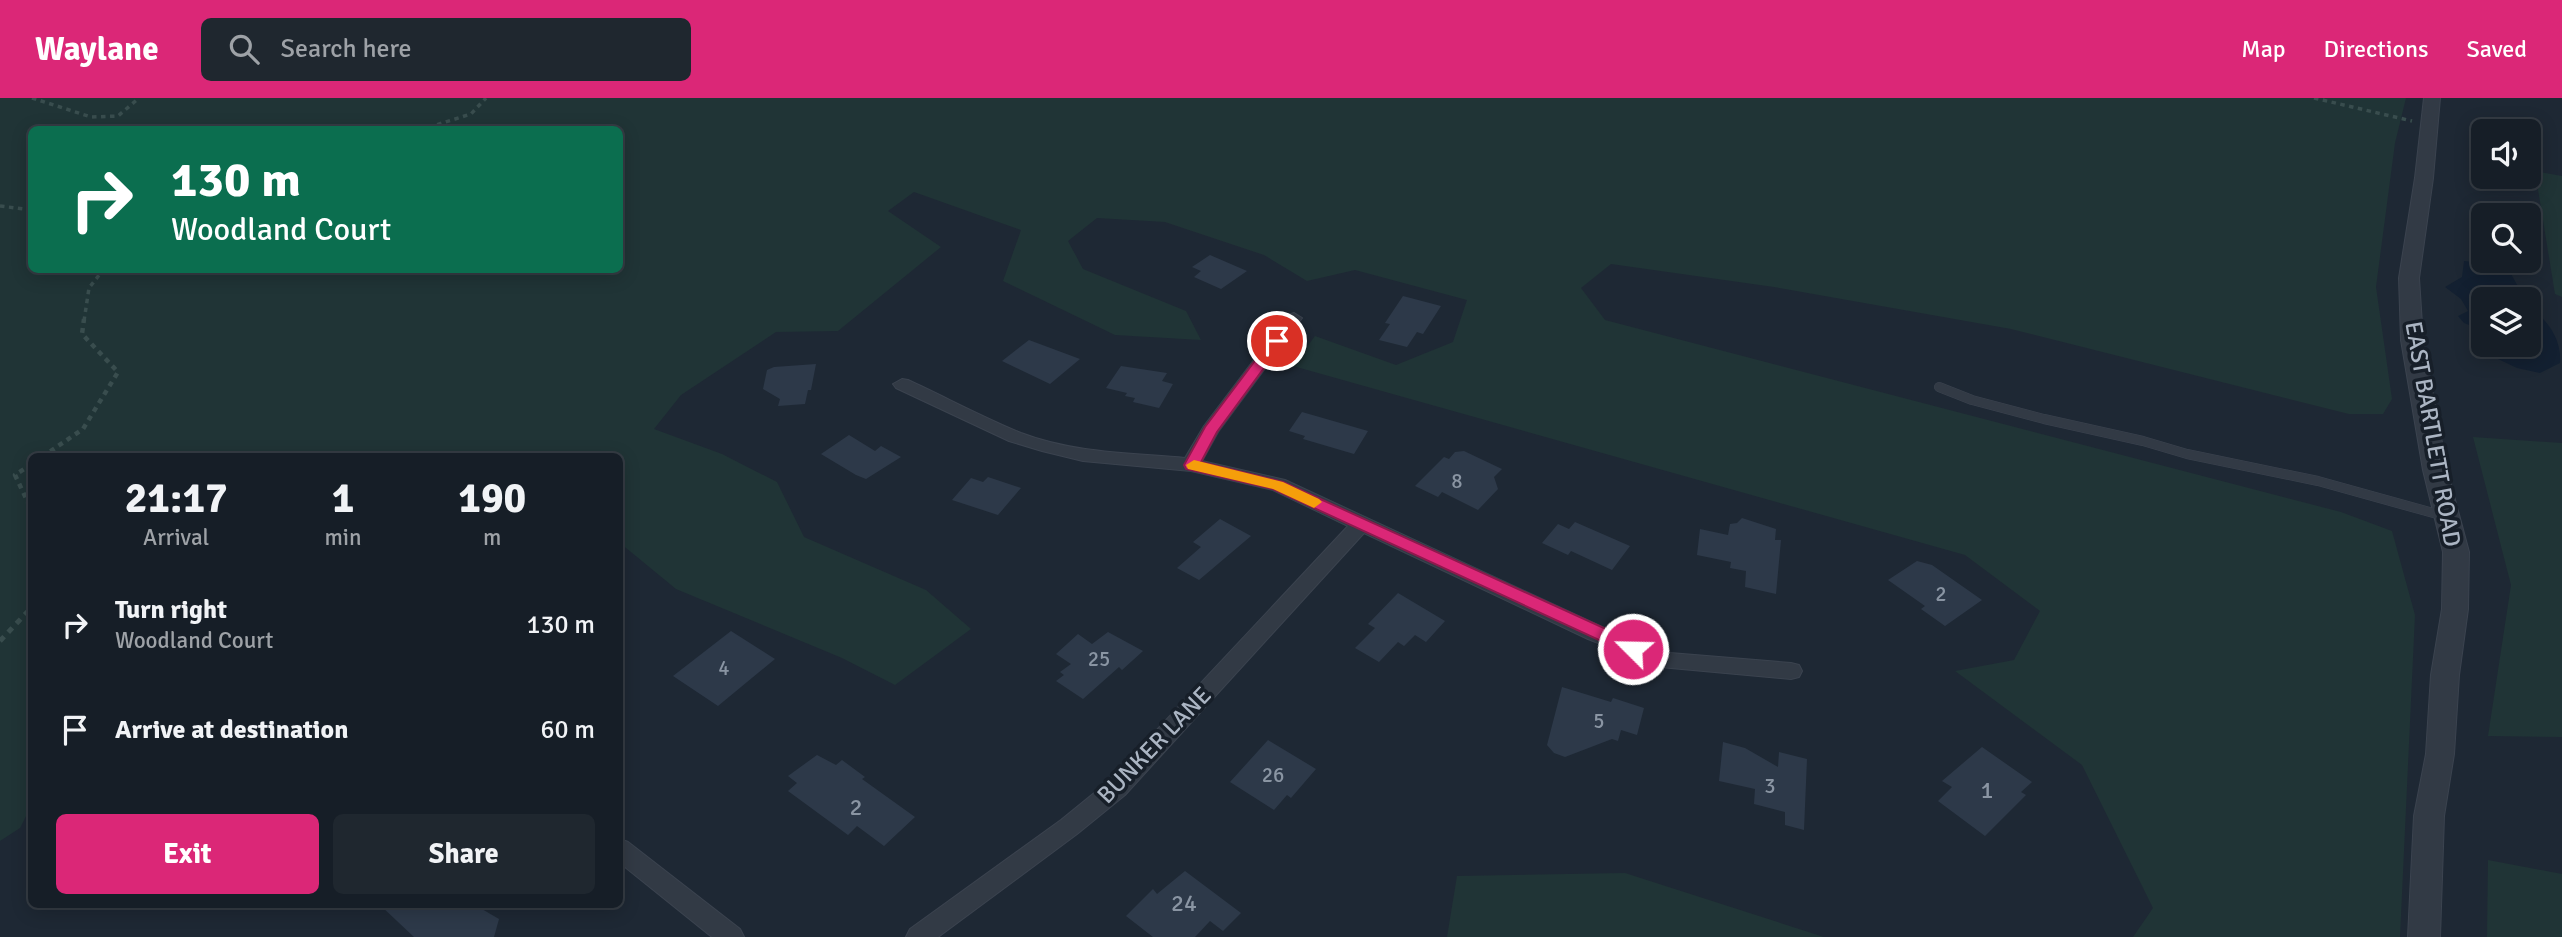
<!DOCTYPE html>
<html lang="en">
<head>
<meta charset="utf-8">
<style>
  :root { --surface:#161e27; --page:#1f272f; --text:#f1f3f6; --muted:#9ea2a7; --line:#353c44; --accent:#db2777 }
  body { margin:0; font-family:Signika,sans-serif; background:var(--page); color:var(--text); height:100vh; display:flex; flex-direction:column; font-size:26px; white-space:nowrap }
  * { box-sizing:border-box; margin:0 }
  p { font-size:23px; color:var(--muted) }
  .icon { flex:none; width:38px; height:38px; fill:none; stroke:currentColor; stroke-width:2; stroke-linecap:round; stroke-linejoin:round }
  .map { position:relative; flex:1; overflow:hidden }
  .sheet { position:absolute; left:28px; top:355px; width:595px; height:455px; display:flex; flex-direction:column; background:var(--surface); border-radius:10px; box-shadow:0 4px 18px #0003,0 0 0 2px var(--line) }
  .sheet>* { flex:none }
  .hud { position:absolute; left:28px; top:28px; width:595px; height:147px; border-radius:10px; box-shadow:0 4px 18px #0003,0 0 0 2px var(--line); background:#0b6e4f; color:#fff; overflow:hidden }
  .tools { position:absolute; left:2471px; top:21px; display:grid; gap:14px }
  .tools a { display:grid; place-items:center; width:70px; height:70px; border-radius:10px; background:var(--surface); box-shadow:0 4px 18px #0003,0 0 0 2px var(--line); font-size:35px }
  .pin { position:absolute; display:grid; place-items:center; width:60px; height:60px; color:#fff; margin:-30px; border:4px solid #fff; border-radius:50%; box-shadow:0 2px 7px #0007 }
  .me { position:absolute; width:77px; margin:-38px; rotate:293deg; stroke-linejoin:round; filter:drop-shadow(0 0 5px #0008) }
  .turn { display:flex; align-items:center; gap:24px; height:147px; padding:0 28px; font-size:32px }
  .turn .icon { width:91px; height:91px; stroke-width:2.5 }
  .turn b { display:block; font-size:49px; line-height:60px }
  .eta { display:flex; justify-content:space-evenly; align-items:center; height:119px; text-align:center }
  .eta b { font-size:42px; font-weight:700; line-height:49px }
  .button { display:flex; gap:14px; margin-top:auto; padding:14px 28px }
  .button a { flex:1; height:80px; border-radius:10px; background:var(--accent); color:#fff; font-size:28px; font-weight:700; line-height:80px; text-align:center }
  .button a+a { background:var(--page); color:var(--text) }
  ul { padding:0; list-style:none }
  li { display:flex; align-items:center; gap:21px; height:105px; padding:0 28px }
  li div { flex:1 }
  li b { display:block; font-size:26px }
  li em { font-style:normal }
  header { display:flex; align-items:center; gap:42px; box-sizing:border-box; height:98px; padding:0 35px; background:var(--accent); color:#fff }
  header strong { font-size:33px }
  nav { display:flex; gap:38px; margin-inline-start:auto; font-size:24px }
  .search { width:490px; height:63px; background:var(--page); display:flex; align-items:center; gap:18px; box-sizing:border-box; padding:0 24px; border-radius:10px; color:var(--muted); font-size:26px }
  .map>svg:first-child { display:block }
  .green { fill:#203436; fill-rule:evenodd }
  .water { fill:#132031 }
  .building { fill:#2d3949 }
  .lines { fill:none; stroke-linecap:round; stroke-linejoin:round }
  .service-casing { stroke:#3b434f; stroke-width:10 }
  .minor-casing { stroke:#3b434f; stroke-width:2 }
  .tertiary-casing { stroke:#3b434f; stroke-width:2 }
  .path-far2 { stroke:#394d4e; stroke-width:3.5; stroke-dasharray:4.5 4.5; stroke-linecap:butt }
  .path-far1 { stroke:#394d4e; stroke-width:4.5; stroke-dasharray:5 5; stroke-linecap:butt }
  .path { stroke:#394d4e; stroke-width:5; stroke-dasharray:6 6; stroke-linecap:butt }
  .service { stroke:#323a45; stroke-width:9 }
  .minor { fill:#323a45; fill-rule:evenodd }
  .tertiary { fill:#323a45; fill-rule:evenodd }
  .route { fill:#db2777; stroke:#8e194d; stroke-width:2 }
  .slow { fill:#f59e0b }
  .labels { text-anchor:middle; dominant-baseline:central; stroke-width:7; stroke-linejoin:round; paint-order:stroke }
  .number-label { font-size:21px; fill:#8a95a3 }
  .street-label { font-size:24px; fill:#abb5c3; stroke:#171f29 }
  .near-number-label { font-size:24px; fill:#8a95a3 }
</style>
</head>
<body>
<header>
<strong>Waylane</strong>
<div class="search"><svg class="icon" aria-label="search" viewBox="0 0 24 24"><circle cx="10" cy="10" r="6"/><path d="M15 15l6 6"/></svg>Search here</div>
<nav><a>Map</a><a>Directions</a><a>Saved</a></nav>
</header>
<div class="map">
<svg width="2562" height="839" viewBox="0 0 2562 839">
  <rect width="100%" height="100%" fill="#1e2834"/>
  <g class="green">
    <path d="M0 0H2406L2395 45 2376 189 2392 301 2383 316H2349L2011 231 1774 189 1611 166 1581 190 1605 222 2341 414 2392 433 2415 517 2400 839H2133L2153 810 2082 667 1955 573 2014 562 2040 513 1965 457 1293 268 1315 238 1396 267 1453 244 1467 202 1355 172 1307 183 1264 157 1165 124 1097 120 1068 143 1083 171 1186 213 1201 242 1115 237 1003 183 1021 132 914 94 888 113 941 149 838 233 776 234 681 297 654 331 722 356 777 384 804 439 926 492 971 531 895 587 842 560 676 491 620 445V359H32L31 708 20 730 0 743ZM32 32H620V172H32Z"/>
    <polygon points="2535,73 2562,78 2562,199 2555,196"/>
    <polygon points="2473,339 2562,345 2562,639 2488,638 2511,487"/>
    <polygon points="2488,762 2562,776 2562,839 2487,839"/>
    <polygon points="1625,775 1824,839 1447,839 1457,778"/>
  </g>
  <path class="water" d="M2464 163 2491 166 2511 176 2525 201H2483V247H2529V208C2546 221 2562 240 2560 265L2540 275 2517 270 2477 251 2479 243 2473 234 2479 231 2464 225 2458 218 2468 213 2461 201 2445 189 2462 179Z"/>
  <g class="building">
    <polygon points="1210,157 1247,173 1221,191 1194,179 1201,173 1192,169"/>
    <polygon points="1403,198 1441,208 1423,236 1417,234 1407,249 1379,242 1390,226 1385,225"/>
    <polygon points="1029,242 1080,261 1050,286 1002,263"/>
    <polygon points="816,266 811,292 808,292 805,306 778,308 780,301 763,291 767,272 774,269"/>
    <polygon points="1121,268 1167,275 1162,283 1173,286 1159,310 1133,304 1135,300 1125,298 1127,295 1106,290"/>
    <polygon points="1302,314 1368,333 1354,356 1303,341 1305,338 1289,333"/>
    <polygon points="849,337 875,353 881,348 901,359 866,381 856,377 821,356"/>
    <polygon points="1464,353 1502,371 1494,379 1498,391 1478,412 1442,394 1438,399 1415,388 1444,359 1449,361 1455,354"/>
    <polygon points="988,379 1021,390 998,417 952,402 971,380 983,384"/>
    <polygon points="1742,420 1776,431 1775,442 1781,442 1776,496 1745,489 1746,473 1730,470 1731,464 1697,457 1700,431 1728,437 1730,426 1737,425"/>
    <polygon points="1220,421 1251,438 1199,482 1177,470 1201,449 1193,444"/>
    <polygon points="1575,424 1630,448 1612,472 1571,453 1568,457 1542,445 1558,426 1569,431"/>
    <polygon points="1917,463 1932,467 1982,502 1945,528 1921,511 1925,508 1888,482"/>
    <polygon points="1398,495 1445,523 1426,544 1415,537 1404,548 1398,544 1379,564 1355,550 1375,530 1368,526"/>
    <polygon points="731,533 775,561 718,608 673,578"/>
    <polygon points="1108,534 1143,553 1122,572 1119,569 1083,601 1056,583 1064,577 1060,574 1071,566 1056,556 1078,536 1092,546"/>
    <polygon points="1562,589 1611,604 1613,600 1644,610 1637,637 1621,632 1618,643 1612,641 1565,659 1554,655 1547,647"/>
    <polygon points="1268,642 1316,671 1291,700 1287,697 1274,712 1230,684"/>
    <polygon points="1723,644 1745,650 1778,669 1779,654 1807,661 1804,732 1785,727 1785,714 1754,706 1755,691 1719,683"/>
    <polygon points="1982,649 2032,684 2021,694 2026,697 1985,738 1938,703 1952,689 1942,683"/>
    <polygon points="817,657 836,667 842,662 865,679 862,681 915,719 884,748 857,728 848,737 788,693 797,685 788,678"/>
    <polygon points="1185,773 1241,815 1223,833 1210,823 1195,839 1153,839 1126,818 1153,791 1157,796"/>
    <polygon points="380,807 475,807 499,821 494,839 414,839"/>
  </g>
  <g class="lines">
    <defs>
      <polyline id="service" points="1939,289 1972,302 2044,321 2143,343 2187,356 2318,383 2444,418"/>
      <g id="minor">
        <path d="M1294 215 1302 220 1218 334 1202 363 1285 382 1602 529 1670 555 1791 565 1799 567 1802 573 1799 579 1791 581 1660 569 1588 541 1364 435 1125 697 1077 736 938 839H906L910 831 1061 722 1109 683 1348 428 1273 392 1191 373 1083 363 1042 353 1009 343 896 290 893 286 902 281 908 282C945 299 982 319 1021 335 1073 355 1131 355 1185 360L1204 328 1288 217Z"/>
        <polygon points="620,741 628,744 740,831 744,839 712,839 620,765"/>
      </g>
      <polygon id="tertiary" points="2424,0 2440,0 2433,80 2419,180 2423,242 2447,372 2469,454 2468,511 2459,577 2454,656 2444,718 2440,839 2408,839 2414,718 2426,656 2431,577 2442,511 2443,454 2423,372 2401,242 2399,180 2415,80"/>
    </defs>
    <use href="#service" class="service-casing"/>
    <use href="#minor" class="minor-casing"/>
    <use href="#tertiary" class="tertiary-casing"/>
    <g class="path-far2">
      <polyline points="32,0 91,19 118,18 139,0"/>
      <polyline points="2314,0 2412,23"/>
      <polyline points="420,32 471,16 486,0"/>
      <polyline points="0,108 32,112"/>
      <polyline points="84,223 89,190 103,172"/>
    </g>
    <g class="path-far1">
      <polyline points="42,359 83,331 118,274 82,236 84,221"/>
      <polyline points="32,366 15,377 32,413"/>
    </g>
    <polyline class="path" points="0,543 32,509"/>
    <use href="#service" class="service"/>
    <use href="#minor" class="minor"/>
    <use href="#tertiary" class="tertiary"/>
  </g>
  <polygon class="route" points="1277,239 1284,243 1217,334 1201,364 1283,384 1639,546 1641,551 1639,555 1627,555 1273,391 1186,371 1184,367 1205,329 1272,240"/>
  <polygon class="slow" points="1194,362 1283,384 1319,401 1322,404 1314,410 1273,391 1188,371 1186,367"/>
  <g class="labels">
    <g class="number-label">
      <text x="1457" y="383">8</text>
      <text x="1941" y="496">2</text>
      <text x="1099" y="561">25</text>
      <text x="724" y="570">4</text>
      <text x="1599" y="623">5</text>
      <text x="1273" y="677">26</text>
      <text x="1770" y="688">3</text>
    </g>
    <g class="street-label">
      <text transform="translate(2433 336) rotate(80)">EAST BARTLETT ROAD</text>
      <text transform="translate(1154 647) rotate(-46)">BUNKER LANE</text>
    </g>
    <g class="near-number-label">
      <text x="1987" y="692">1</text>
      <text x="856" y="709">2</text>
      <text x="1184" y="805">24</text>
    </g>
  </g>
</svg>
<div class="tools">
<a><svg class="icon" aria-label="sound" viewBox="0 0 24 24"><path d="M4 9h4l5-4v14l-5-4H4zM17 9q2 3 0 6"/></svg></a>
<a><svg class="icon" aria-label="search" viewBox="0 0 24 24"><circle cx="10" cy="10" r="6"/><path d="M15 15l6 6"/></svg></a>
<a><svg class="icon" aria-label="layers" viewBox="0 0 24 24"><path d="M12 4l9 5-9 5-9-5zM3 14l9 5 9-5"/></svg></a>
</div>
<div class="pin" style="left:1277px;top:243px;background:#d93025"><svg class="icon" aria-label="arrive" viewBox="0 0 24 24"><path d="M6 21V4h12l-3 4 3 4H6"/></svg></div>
<svg class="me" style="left:1633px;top:551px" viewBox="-20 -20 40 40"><circle r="17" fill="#db2777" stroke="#fff" stroke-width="3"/><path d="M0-11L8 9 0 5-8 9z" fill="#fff"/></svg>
<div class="hud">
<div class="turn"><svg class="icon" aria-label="right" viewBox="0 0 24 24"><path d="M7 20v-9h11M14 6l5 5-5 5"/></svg><div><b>130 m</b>Woodland Court</div></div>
</div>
<section class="sheet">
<div class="eta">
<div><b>21:17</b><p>Arrival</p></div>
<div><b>1</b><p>min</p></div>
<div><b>190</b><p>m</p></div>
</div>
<ul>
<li><svg class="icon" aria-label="right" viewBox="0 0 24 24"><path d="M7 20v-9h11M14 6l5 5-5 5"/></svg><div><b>Turn right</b><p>Woodland Court</p></div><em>130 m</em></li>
<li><svg class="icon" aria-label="arrive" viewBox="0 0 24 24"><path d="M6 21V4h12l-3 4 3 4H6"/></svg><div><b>Arrive at destination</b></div><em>60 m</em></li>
</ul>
<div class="button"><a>Exit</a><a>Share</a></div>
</section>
</div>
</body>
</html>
